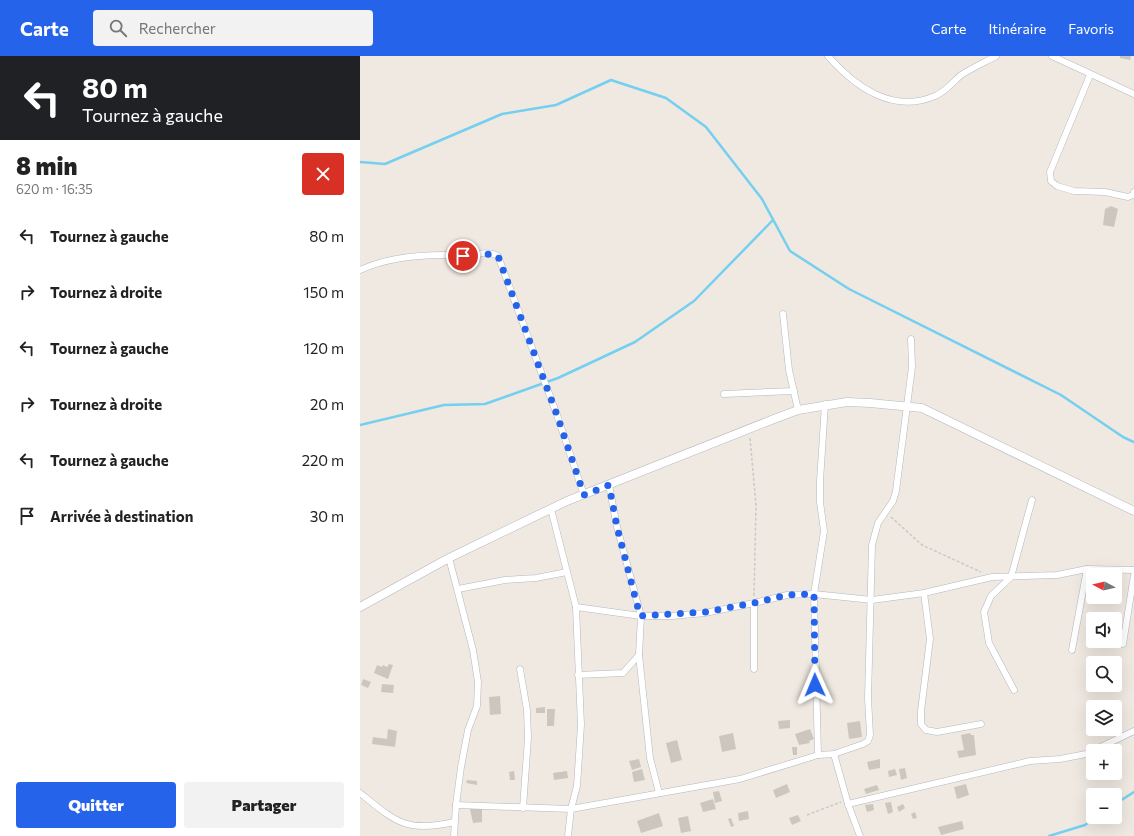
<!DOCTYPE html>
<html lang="fr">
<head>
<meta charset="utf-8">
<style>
  :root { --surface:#fff; --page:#f2f2f2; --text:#222; --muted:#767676; --accent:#2563eb }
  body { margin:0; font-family:Commissioner,sans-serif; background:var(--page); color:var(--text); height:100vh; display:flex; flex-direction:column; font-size:15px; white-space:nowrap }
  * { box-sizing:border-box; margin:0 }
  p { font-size:13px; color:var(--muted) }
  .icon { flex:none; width:22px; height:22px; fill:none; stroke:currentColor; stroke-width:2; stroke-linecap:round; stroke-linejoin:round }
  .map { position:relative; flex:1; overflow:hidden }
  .sheet { display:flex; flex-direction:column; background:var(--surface); width:360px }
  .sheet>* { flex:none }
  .guide { background:#202124; color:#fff; overflow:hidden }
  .needle { width:26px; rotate:277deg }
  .controls { position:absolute; left:726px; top:512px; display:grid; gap:8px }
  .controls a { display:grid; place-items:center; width:36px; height:36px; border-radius:4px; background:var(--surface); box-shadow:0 4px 16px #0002; font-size:20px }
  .pin { position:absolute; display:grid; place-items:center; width:34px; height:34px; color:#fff; margin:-17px; border:2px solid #fff; border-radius:50%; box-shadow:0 1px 4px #0007 }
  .me { position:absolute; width:44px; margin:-22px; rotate:359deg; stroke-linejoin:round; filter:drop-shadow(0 0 3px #0008) }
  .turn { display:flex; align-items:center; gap:14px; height:84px; padding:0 16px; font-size:18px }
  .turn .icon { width:52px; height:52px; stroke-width:2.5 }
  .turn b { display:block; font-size:28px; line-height:34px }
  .round { display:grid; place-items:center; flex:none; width:42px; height:42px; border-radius:4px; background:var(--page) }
  .overview { display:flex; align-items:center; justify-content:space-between; height:68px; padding:0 16px }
  h1 { font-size:24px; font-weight:800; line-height:30px }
  .cta { display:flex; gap:8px; margin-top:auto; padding:8px 16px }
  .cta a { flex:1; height:46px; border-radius:4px; background:var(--accent); color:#fff; font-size:16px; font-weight:800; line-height:46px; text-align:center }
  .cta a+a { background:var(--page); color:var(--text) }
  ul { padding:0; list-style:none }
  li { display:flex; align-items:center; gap:12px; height:56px; padding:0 16px }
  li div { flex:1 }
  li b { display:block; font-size:15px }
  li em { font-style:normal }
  header { display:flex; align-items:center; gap:24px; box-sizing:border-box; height:56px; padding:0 20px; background:var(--accent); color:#fff }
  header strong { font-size:19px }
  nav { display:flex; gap:22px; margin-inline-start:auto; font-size:14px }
  .search { width:280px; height:36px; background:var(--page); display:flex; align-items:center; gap:10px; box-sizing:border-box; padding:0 14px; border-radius:4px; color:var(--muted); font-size:15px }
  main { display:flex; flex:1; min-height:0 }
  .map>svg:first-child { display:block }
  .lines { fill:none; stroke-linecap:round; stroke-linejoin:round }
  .stream { stroke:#75cff0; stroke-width:2.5 }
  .building { fill:#cbc7bf }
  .minor-casing { stroke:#b4b7c1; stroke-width:7 }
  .tertiary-casing { stroke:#b4b7c1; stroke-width:9 }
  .path { stroke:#c9c9c9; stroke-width:1.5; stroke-dasharray:3 2; stroke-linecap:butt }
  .minor { stroke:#fff; stroke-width:6 }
  .tertiary { stroke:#fff; stroke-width:8 }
  .route { stroke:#2563eb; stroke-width:7; stroke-dasharray:0 12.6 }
</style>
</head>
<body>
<header>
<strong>Carte</strong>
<div class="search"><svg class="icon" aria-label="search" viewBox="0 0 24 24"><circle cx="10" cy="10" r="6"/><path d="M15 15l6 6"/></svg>Rechercher</div>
<nav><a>Carte</a><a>Itinéraire</a><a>Favoris</a></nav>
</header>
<main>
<section class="sheet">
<div class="guide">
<div class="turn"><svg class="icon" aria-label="left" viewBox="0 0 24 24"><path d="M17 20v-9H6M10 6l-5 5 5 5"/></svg><div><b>80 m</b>Tournez à gauche</div></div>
</div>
<div class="overview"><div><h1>8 min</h1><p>620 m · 16:35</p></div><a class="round" style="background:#d93025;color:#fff"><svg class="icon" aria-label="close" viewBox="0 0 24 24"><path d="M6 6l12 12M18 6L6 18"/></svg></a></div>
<ul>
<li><svg class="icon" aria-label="left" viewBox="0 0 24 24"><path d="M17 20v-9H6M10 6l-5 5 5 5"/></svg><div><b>Tournez à gauche</b></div><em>80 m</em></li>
<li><svg class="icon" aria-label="right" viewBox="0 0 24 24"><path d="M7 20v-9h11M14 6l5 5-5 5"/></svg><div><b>Tournez à droite</b></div><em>150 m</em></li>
<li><svg class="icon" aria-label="left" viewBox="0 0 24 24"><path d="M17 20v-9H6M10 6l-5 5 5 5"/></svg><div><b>Tournez à gauche</b></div><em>120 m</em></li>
<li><svg class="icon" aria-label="right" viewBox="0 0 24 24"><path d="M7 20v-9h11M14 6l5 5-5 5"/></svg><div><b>Tournez à droite</b></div><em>20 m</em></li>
<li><svg class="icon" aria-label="left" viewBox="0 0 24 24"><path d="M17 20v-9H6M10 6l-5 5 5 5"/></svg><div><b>Tournez à gauche</b></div><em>220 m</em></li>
<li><svg class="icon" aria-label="arrive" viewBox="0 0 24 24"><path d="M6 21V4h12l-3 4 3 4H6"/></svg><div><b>Arrivée à destination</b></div><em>30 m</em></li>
</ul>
<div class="cta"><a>Quitter</a><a>Partager</a></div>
</section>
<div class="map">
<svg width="774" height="780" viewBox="0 0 774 780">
  <rect width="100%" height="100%" fill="#efe9e1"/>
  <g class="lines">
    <g class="stream">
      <polyline points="0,106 25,108 142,58 196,49 251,24 306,42 346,71 402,143 430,195 489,233 701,339 763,381 774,386"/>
      <polyline points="0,369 84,349 125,348 198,322 275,286 334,245 413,164"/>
      <polyline points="755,748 774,736"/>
      <polyline points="689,780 725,769 736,761"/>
    </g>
  </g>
  <g class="building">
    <polygon points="760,0 771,0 770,4 760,2"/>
    <polygon points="751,150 758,153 754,171 743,169 745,153"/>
    <polygon points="29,608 33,609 28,623 14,617 17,609 22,611 23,609 27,611"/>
    <polygon points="3,623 11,626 8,632 1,629"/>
    <polygon points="22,628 34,629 33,637 21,636"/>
    <polygon points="140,640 141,658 130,659 129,641"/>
    <polygon points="185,651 185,657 176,657 176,652"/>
    <polygon points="187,653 195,653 194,670 187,670"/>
    <polygon points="430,664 430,672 419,673 418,665"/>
    <polygon points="500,665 502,681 489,683 487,667"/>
    <polygon points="28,673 37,675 35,691 12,688 13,681 27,683"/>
    <polygon points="450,673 454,683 449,685 450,687 439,689 435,678"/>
    <polygon points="373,677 376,693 362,696 359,680"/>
    <polygon points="610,677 611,679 614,679 616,699 599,702 597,695 604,694 601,679"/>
    <polygon points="317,684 322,704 311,707 306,687"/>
    <polygon points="432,691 437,691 437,699 433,699"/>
    <polygon points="279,703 281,711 272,714 269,705"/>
    <polygon points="520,703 520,712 509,714 507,706"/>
    <polygon points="545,712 547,722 541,724 539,713"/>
    <polygon points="282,713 285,724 274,726 272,716"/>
    <polygon points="535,713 537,719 529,721 528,715"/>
    <polygon points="154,715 155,724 150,724 149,716"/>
    <polygon points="207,715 208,722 194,724 193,717"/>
    <polygon points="107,724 117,725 117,729 106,727"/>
    <polygon points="427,728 430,736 416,742 413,734"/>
    <polygon points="606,728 609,739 597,743 594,731"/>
    <polygon points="517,729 519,734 506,738 504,733"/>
    <polygon points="359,735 362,745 355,747 353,736"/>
    <polygon points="353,743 356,753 343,756 340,747"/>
    <polygon points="531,746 533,756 528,758 525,747"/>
    <polygon points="513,748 514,754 507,756 505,749"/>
    <polygon points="543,748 545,752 539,756 537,751"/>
    <polygon points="122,752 122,766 113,767 110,753"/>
    <polygon points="388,755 389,763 379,765 378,757"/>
    <polygon points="555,756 557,762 553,763 551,758"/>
    <polygon points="299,757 303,770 281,777 277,765"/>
    <polygon points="438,759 441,765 432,769 429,762"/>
    <polygon points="328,760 331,775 321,777 318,762"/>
    <polygon points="371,762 374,770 371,771 368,763"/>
    <polygon points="602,765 604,773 581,779 578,771"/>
  </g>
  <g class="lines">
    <defs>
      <g id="minor">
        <path d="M468 0C495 31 533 58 575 40 585 36 593 26 601 19 612 12 625 6 636 0"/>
        <polyline points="692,0 774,38"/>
        <polyline points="730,19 690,116 691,125 697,130 714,135 745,136 768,141 773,139 774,136"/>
        <path d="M0 214C26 202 55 199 84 199 90 199 96 201 102 200 113 200 128 194 138 200L197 359 224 439"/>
        <polyline points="423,258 429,314 438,354"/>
        <polyline points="364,338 434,335"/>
        <polyline points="249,429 257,471 281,560 279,599 290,702 299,737"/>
        <polyline points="191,453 216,551 221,669 217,730 211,753 208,780"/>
        <polyline points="89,502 113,594 118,626 117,650 108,674 101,711 96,749 94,780"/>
        <polyline points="98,533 145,524 176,522 207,516"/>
        <polyline points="564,537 570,583 561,655 561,668 566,674 577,676 621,668"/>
        <polyline points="394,547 394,613"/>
        <polyline points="216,551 281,560 312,560 345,557 394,547 427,539 454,538 512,544 564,537 632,521 697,519 727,513 774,514"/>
        <polyline points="763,588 774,519"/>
        <polyline points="712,594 727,513"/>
        <polyline points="160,613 167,654 168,682 163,752"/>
        <polyline points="218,619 263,617 279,599"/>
        <polyline points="654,634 629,587 624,556 631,540 651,521 672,444"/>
        <polyline points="474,698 488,748 500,780"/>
        <polyline points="458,699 454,538 464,475 460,446 460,425 465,348"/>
        <path d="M0 737C36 766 46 777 94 766"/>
        <polyline points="488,748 670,705 700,703 726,698 774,675"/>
        <polyline points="96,749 211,753 380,723 458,699 474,698 503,688 508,685 510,679 508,642 512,489 518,467 533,445 536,435 552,311 551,283"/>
      </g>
      <polyline id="tertiary" points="0,551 89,502 207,445 414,363 438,354 487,346 510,347 562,352 774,455"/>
    </defs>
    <use href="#minor" class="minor-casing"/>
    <use href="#tertiary" class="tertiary-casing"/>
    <g class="path">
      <polyline points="390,382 396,449 394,540"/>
      <polyline points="531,461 562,489 621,516"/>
      <polyline points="447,759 481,746"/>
    </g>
    <use href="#minor" class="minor"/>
    <use href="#tertiary" class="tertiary"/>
  </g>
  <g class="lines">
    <polyline class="route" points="103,200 130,198 138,200 197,359 224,439 249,429 257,471 280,560 345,556 394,547 427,539 454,538 455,629"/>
  </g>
</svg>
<div class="controls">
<a><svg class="needle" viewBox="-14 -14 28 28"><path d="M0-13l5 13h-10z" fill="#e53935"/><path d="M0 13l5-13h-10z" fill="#767676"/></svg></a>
<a><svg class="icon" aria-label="sound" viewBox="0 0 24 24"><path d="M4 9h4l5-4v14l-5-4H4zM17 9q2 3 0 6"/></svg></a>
<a><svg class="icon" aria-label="search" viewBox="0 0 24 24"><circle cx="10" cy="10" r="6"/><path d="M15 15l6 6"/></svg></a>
<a><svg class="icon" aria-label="layers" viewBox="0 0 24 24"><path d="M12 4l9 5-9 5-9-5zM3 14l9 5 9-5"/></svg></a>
<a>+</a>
<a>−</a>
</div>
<div class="pin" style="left:103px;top:200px;background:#d93025"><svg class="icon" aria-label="arrive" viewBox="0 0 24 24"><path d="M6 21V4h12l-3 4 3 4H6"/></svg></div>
<svg class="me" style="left:455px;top:629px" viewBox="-20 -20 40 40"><path d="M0-17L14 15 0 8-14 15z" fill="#2563eb" stroke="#fff" stroke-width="4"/></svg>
</div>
</main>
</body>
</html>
